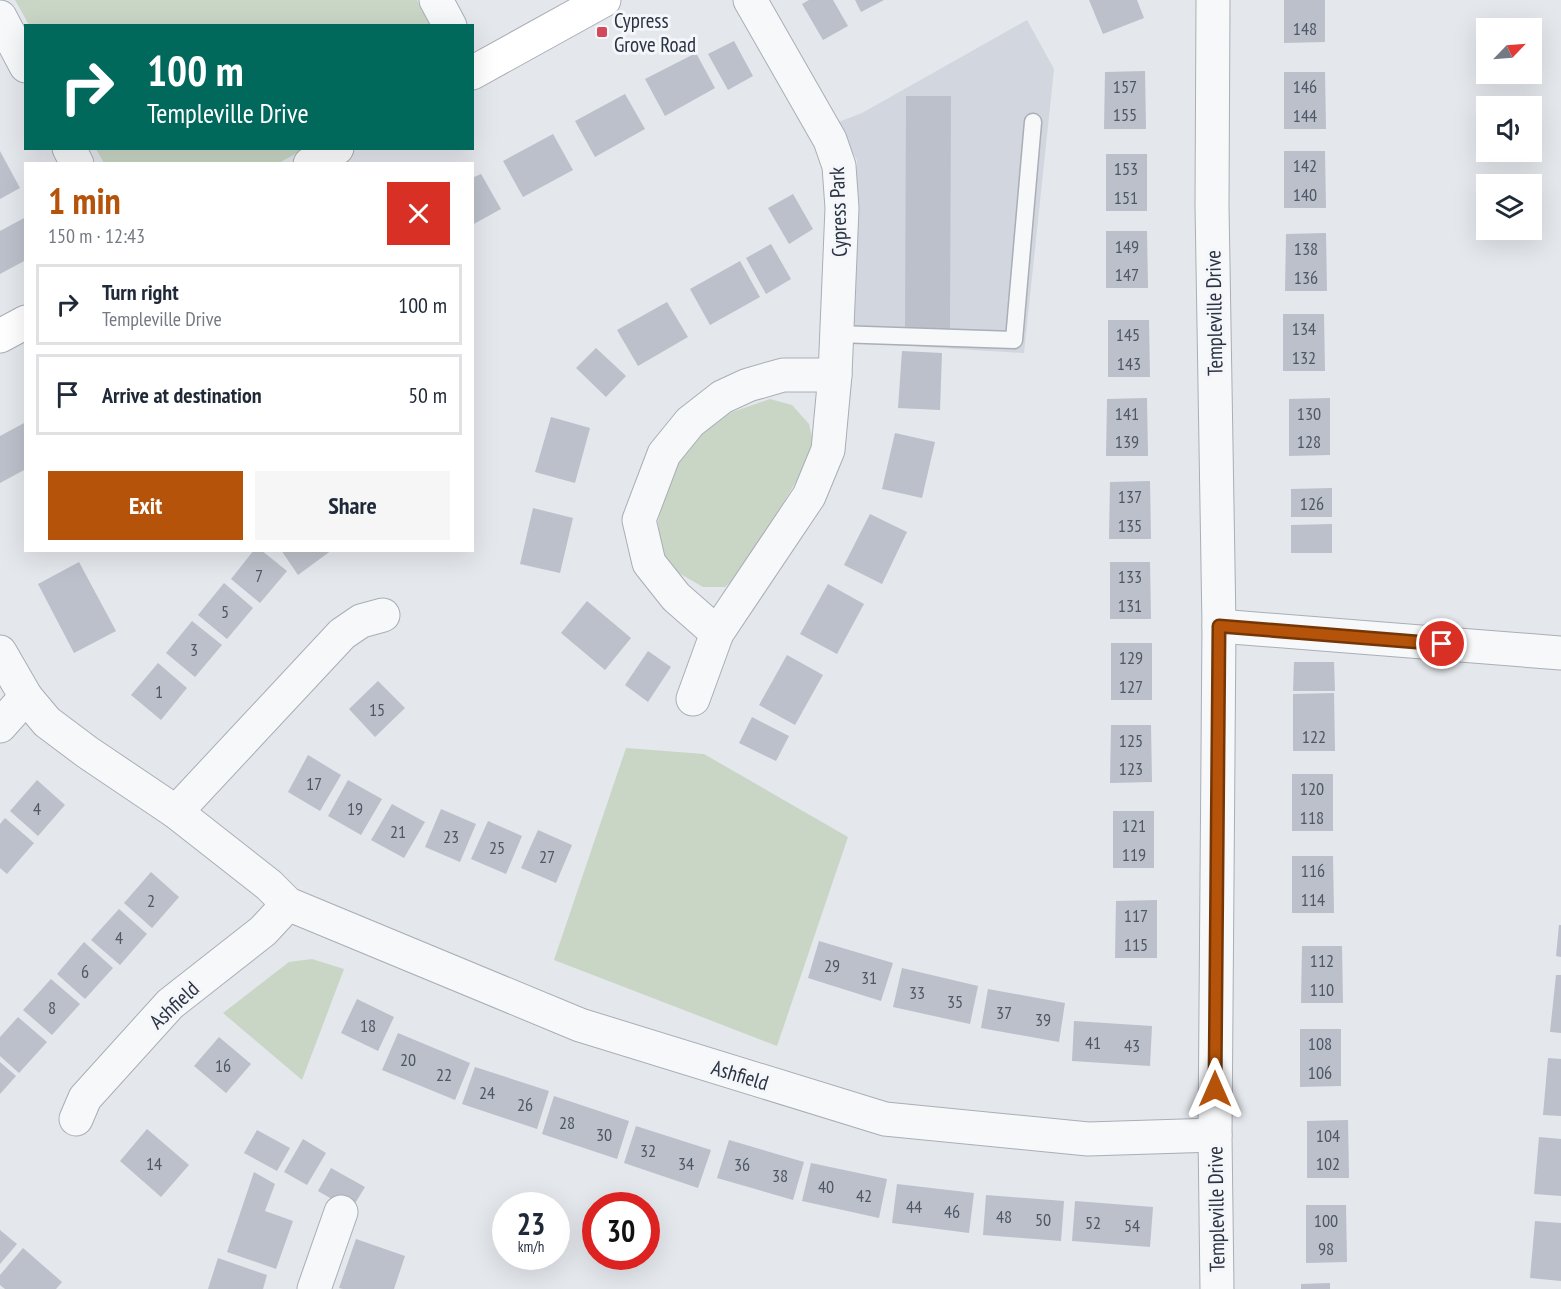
<!DOCTYPE html>
<html lang="en">
<head>
<meta charset="utf-8">
<style>
  :root { --surface:#fff; --page:#f6f6f7; --text:#1f2937; --muted:#747a83; --line:#e0e1e3; --accent:#b45309 }
  body { margin:0; font-family:"PT Sans Narrow",sans-serif; background:var(--page); color:var(--text); height:100vh; display:flex; flex-direction:column; font-size:22px; white-space:nowrap }
  * { box-sizing:border-box; margin:0 }
  p { font-size:20px; color:var(--muted) }
  .icon { flex:none; width:33px; height:33px; fill:none; stroke:currentColor; stroke-width:2; stroke-linecap:round; stroke-linejoin:round }
  .map { position:relative; flex:1; overflow:hidden }
  .drawer { position:absolute; left:24px; top:162px; width:450px; height:390px; display:flex; flex-direction:column; background:var(--surface); border-radius:0px; box-shadow:0 6px 24px #0002 }
  .drawer>* { flex:none }
  .banner { position:absolute; left:24px; top:24px; width:450px; height:126px; border-radius:0px; box-shadow:0 6px 24px #0002; background:#00695c; color:#fff; overflow:hidden }
  .needle { width:39px; rotate:65deg }
  .fabs { position:absolute; left:1476px; top:18px; display:grid; gap:12px }
  .fabs a { display:grid; place-items:center; width:66px; height:66px; border-radius:0px; background:var(--surface); box-shadow:0 6px 24px #0002; font-size:30px }
  .speed { position:absolute; left:492px; top:1192px; display:flex; gap:12px; font-size:30px; font-weight:700; text-align:center }
  .speed>* { display:grid; place-content:center; width:78px; height:78px; border-radius:50%; background:var(--surface); box-shadow:0 6px 24px #0002; line-height:1 }
  .speed small { font-size:15px; font-weight:400 }
  .speed .limit { border:9px solid #d22; background:#fff; color:#111 }
  .pin { position:absolute; display:grid; place-items:center; width:51px; height:51px; color:#fff; margin:-26px; border:3px solid #fff; border-radius:50%; box-shadow:0 2px 6px #0007 }
  .me { position:absolute; width:66px; margin:-33px; rotate:0deg; stroke-linejoin:round; filter:drop-shadow(0 0 4px #0008) }
  .turn { display:flex; align-items:center; gap:21px; height:126px; padding:0 24px; font-size:27px }
  .turn .icon { width:78px; height:78px; stroke-width:2.5 }
  .turn b { display:block; font-size:42px; line-height:51px }
  .round { display:grid; place-items:center; flex:none; width:63px; height:63px; border-radius:0px; background:var(--page) }
  .head { display:flex; align-items:center; justify-content:space-between; height:102px; padding:0 24px }
  h1 { font-size:36px; font-weight:700; line-height:45px; color:var(--accent) }
  .cta { display:flex; gap:12px; margin-top:auto; padding:12px 24px }
  .cta a { flex:1; height:69px; border-radius:0px; background:var(--accent); color:#fff; font-size:24px; font-weight:700; line-height:69px; text-align:center }
  .cta a+a { background:var(--page); color:var(--text) }
  ul { padding:0; list-style:none }
  li { display:flex; align-items:center; gap:18px; height:81px; margin:0 12px 9px; padding:0 12px; border:3px solid var(--line); border-radius:0px }
  li div { flex:1 }
  li b { display:block; font-size:22px }
  li em { font-style:normal }
  .map>svg:first-child { display:block }
  .built { fill:#d2d6de }
  .green { fill:#c9d6c5 }
  .building { fill:#bbc0ca }
  .lines { fill:none; stroke-linecap:round; stroke-linejoin:round }
  .service-casing { stroke:#a9aeb7; stroke-width:19 }
  .minor-casing { stroke:#a9aeb7; stroke-width:35 }
  .secondary-casing { stroke:#a9aeb7; stroke-width:35 }
  .service { stroke:#f7f8fa; stroke-width:16 }
  .minor { stroke:#f7f8fa; stroke-width:33 }
  .secondary { stroke:#fff; stroke-width:33 }
  .route-casing { stroke:#753606; stroke-width:15 }
  .route { stroke:#b45309; stroke-width:10 }
  .poi-dot { fill:#d1495b; stroke:#f4f6f9; stroke-width:2 }
  .labels { text-anchor:middle; dominant-baseline:central; stroke-width:6; stroke-linejoin:round; paint-order:stroke }
  .number-label { font-size:18px; fill:#4f5766 }
  .poi-label { font-size:21px; fill:#2b3445; stroke:#f4f6f9; text-anchor:start }
  .street-label { font-size:21px; fill:#2b3445; stroke:#f4f6f9 }
</style>
</head>
<body>
<div class="map">
<svg width="1561" height="1289" viewBox="0 0 1561 1289">
  <rect width="100%" height="100%" fill="#e4e7ec"/>
  <polygon class="built" points="1027,20 1054,69 1024,353 861,343 847,341 857,160 836,123 862,113"/>
  <g class="green">
    <polygon points="15,0 417,0 430,25 29,25"/>
    <polygon points="96,149 304,149 277,164 104,163"/>
    <polygon points="770,399 792,405 809,424 815,450 742,572 725,587 703,587 677,572 661,553 658,522 667,484 681,449 718,417"/>
    <polygon points="626,748 704,754 848,837 777,1046 554,960"/>
    <polygon points="312,959 344,969 302,1080 223,1013 289,962"/>
  </g>
  <g class="building">
    <polygon points="809,0 833,0 848,26 823,40 802,4"/>
    <polygon points="855,0 884,0 861,12"/>
    <polygon points="1089,0 1137,0 1144,18 1103,34"/>
    <polygon points="1284,0 1325,0 1325,42 1284,43"/>
    <polygon points="734,41 753,76 728,90 708,54"/>
    <polygon points="696,53 715,88 665,116 645,79"/>
    <polygon points="1145,71 1146,129 1104,129 1105,72"/>
    <polygon points="1284,72 1325,72 1326,129 1284,129"/>
    <polygon points="625,94 645,129 595,157 575,121"/>
    <polygon points="906,96 951,96 950,330 905,330"/>
    <polygon points="553,134 573,170 523,197 503,161"/>
    <polygon points="0,151 20,188 0,199"/>
    <polygon points="1284,151 1325,151 1326,208 1284,208"/>
    <rect x="1106" y="154" width="41" height="57"/>
    <polygon points="481,174 501,209 472,225 472,178"/>
    <polygon points="793,194 813,229 789,244 768,208"/>
    <polygon points="26,217 26,260 0,274 0,231"/>
    <polygon points="1106,231 1147,231 1148,288 1106,288"/>
    <polygon points="1326,233 1327,291 1285,291 1286,234"/>
    <polygon points="771,244 791,279 766,294 746,258"/>
    <polygon points="740,261 760,297 710,325 690,289"/>
    <polygon points="667,302 688,337 638,366 617,330"/>
    <polygon points="1283,314 1324,314 1325,371 1283,371"/>
    <polygon points="1108,320 1149,320 1150,377 1108,377"/>
    <polygon points="596,348 626,376 606,397 576,368"/>
    <polygon points="902,351 942,353 940,410 898,408"/>
    <polygon points="1147,398 1148,456 1106,456 1107,399"/>
    <polygon points="1330,398 1330,455 1289,456 1289,399"/>
    <polygon points="551,417 590,428 575,483 535,472"/>
    <polygon points="26,422 26,469 0,483 0,436"/>
    <polygon points="895,433 935,442 922,498 882,489"/>
    <polygon points="1150,481 1151,539 1109,539 1110,482"/>
    <polygon points="1332,488 1332,517 1291,517 1291,489"/>
    <polygon points="533,508 573,518 560,573 520,564"/>
    <polygon points="870,514 907,532 882,584 844,565"/>
    <polygon points="1332,524 1332,553 1291,553 1291,525"/>
    <polygon points="254,550 261,550 287,571 260,603 231,579"/>
    <polygon points="281,550 332,550 298,575"/>
    <polygon points="79,562 116,631 74,653 38,584"/>
    <polygon points="1110,562 1150,562 1151,619 1110,619"/>
    <polygon points="224,583 253,608 227,639 198,615"/>
    <polygon points="828,584 864,604 837,654 800,634"/>
    <polygon points="587,601 631,638 605,670 561,633"/>
    <polygon points="192,621 222,645 195,677 166,653"/>
    <rect x="1111" y="643" width="41" height="57"/>
    <polygon points="648,651 671,667 648,702 625,685"/>
    <polygon points="787,655 823,675 795,725 759,705"/>
    <polygon points="1294,662 1334,662 1335,691 1293,691"/>
    <polygon points="158,663 187,688 161,720 131,695"/>
    <polygon points="378,681 405,708 375,737 349,709"/>
    <polygon points="1334,693 1335,751 1293,751 1293,694"/>
    <polygon points="752,717 789,736 776,761 739,743"/>
    <polygon points="1111,725 1151,725 1152,782 1110,783"/>
    <polygon points="308,755 341,775 320,811 288,792"/>
    <rect x="1292" y="774" width="41" height="57"/>
    <polygon points="37,780 65,805 38,836 10,811"/>
    <polygon points="348,780 382,799 361,835 328,816"/>
    <polygon points="392,804 425,822 404,858 371,840"/>
    <polygon points="441,809 476,824 460,862 425,847"/>
    <rect x="1113" y="811" width="41" height="57"/>
    <polygon points="5,818 34,843 7,874 0,868 0,824"/>
    <polygon points="488,821 522,836 506,874 471,859"/>
    <polygon points="538,830 572,845 556,883 521,868"/>
    <polygon points="1292,856 1333,856 1334,913 1292,913"/>
    <polygon points="151,872 179,897 152,928 124,903"/>
    <polygon points="1157,900 1157,958 1115,958 1116,901"/>
    <polygon points="119,909 147,934 120,965 91,940"/>
    <polygon points="1559,925 1561,925 1561,957 1556,956"/>
    <polygon points="819,941 893,963 881,1001 808,978"/>
    <polygon points="84,942 113,968 85,999 57,974"/>
    <polygon points="1302,946 1342,946 1343,1003 1301,1003"/>
    <polygon points="902,968 978,986 970,1024 893,1007"/>
    <polygon points="1556,975 1561,975 1561,1033 1550,1032"/>
    <polygon points="51,979 80,1004 52,1035 23,1010"/>
    <polygon points="988,989 1065,1003 1059,1042 981,1028"/>
    <polygon points="357,999 394,1017 378,1051 341,1033"/>
    <polygon points="18,1017 47,1042 19,1073 0,1056 0,1037"/>
    <polygon points="1074,1021 1152,1026 1150,1066 1072,1061"/>
    <polygon points="1300,1029 1341,1029 1341,1086 1300,1087"/>
    <polygon points="398,1033 470,1063 455,1100 382,1070"/>
    <polygon points="219,1037 251,1064 226,1093 194,1066"/>
    <polygon points="1548,1058 1561,1059 1561,1116 1543,1115"/>
    <polygon points="0,1062 16,1076 0,1094"/>
    <polygon points="475,1067 549,1091 537,1129 462,1104"/>
    <polygon points="554,1096 629,1121 617,1159 542,1134"/>
    <polygon points="1348,1120 1349,1178 1307,1178 1307,1121"/>
    <polygon points="636,1126 711,1150 698,1188 624,1163"/>
    <polygon points="147,1129 189,1165 161,1197 120,1161"/>
    <polygon points="257,1130 290,1148 277,1171 244,1153"/>
    <polygon points="1539,1137 1561,1139 1561,1196 1534,1194"/>
    <polygon points="303,1139 326,1153 307,1185 284,1172"/>
    <polygon points="729,1140 804,1162 793,1200 717,1178"/>
    <polygon points="811,1163 887,1179 879,1218 802,1201"/>
    <polygon points="331,1168 365,1187 351,1210 318,1191"/>
    <polygon points="254,1172 275,1184 265,1211 293,1221 276,1269 227,1252"/>
    <polygon points="897,1184 974,1193 969,1233 892,1223"/>
    <polygon points="986,1195 1064,1201 1061,1241 983,1235"/>
    <polygon points="1075,1201 1153,1207 1150,1247 1072,1241"/>
    <polygon points="1306,1205 1346,1205 1347,1262 1306,1263"/>
    <polygon points="1535,1221 1561,1223 1561,1281 1530,1278"/>
    <polygon points="0,1230 17,1244 0,1264"/>
    <polygon points="356,1239 405,1256 394,1289 343,1289 339,1288"/>
    <polygon points="23,1248 62,1282 56,1289 5,1289 0,1285 0,1275"/>
    <polygon points="218,1258 267,1275 263,1289 208,1289"/>
    <polygon points="1330,1283 1330,1289 1301,1289 1301,1284"/>
  </g>
  <g class="lines">
    <defs>
      <polyline id="service" points="837,334 1014,340 1033,122"/>
      <g id="minor">
        <polyline points="436,0 450,26"/>
        <polyline points="1213,0 1212,205 1219,626 1215,1135 1217,1289"/>
        <polyline points="0,17 26,66"/>
        <polyline points="69,148 77,164"/>
        <polyline points="1219,626 1561,653"/>
        <polyline points="717,633 676,597 649,563 639,520 664,454 690,422 722,397 748,385 783,375 835,375"/>
        <polyline points="0,652 26,697 47,722 87,752 176,812 269,885 288,904 580,1025 885,1119 1088,1139 1215,1135"/>
        <polyline points="693,699 717,633 809,496 828,450 835,375 842,208 839,166 830,140 750,0"/>
        <polyline points="0,726 26,697"/>
        <polyline points="176,812 342,634 361,621 383,615"/>
        <polyline points="76,1119 85,1098 170,1004 263,931 288,904"/>
        <polyline points="314,1289 341,1212"/>
      </g>
      <g id="secondary">
        <polyline points="472,73 604,0"/>
        <polyline points="310,164 337,148"/>
        <polyline points="0,336 26,322"/>
      </g>
    </defs>
    <use href="#service" class="service-casing"/>
    <use href="#minor" class="minor-casing"/>
    <use href="#secondary" class="secondary-casing"/>
    <use href="#service" class="service"/>
    <use href="#minor" class="minor"/>
    <use href="#secondary" class="secondary"/>
  </g>
  <g class="lines">
    <defs>
      <polyline id="route" points="1215,1089 1219,626 1442,644"/>
    </defs>
    <use href="#route" class="route-casing"/>
    <use href="#route" class="route"/>
  </g>
  <rect class="poi-dot" x="596" y="26" width="12" height="12" rx="3"/>
  <g class="labels">
    <g class="number-label">
      <text x="1305" y="28">148</text>
      <text x="1125" y="86">157</text>
      <text x="1305" y="86">146</text>
      <text x="1125" y="114">155</text>
      <text x="1305" y="115">144</text>
      <text x="1305" y="165">142</text>
      <text x="1126" y="168">153</text>
      <text x="1305" y="194">140</text>
      <text x="1126" y="197">151</text>
      <text x="1127" y="246">149</text>
      <text x="1306" y="248">138</text>
      <text x="1127" y="274">147</text>
      <text x="1306" y="277">136</text>
      <text x="1304" y="328">134</text>
      <text x="1128" y="334">145</text>
      <text x="1304" y="357">132</text>
      <text x="1129" y="363">143</text>
      <text x="1127" y="413">141</text>
      <text x="1309" y="413">130</text>
      <text x="1127" y="441">139</text>
      <text x="1309" y="441">128</text>
      <text x="1130" y="496">137</text>
      <text x="1312" y="503">126</text>
      <text x="1130" y="525">135</text>
      <text x="259" y="575">7</text>
      <text x="1130" y="576">133</text>
      <text x="1130" y="605">131</text>
      <text x="225" y="611">5</text>
      <text x="194" y="649">3</text>
      <text x="1131" y="657">129</text>
      <text x="1131" y="686">127</text>
      <text x="159" y="691">1</text>
      <text x="377" y="709">15</text>
      <text x="1314" y="736">122</text>
      <text x="1131" y="740">125</text>
      <text x="1131" y="768">123</text>
      <text x="314" y="783">17</text>
      <text x="1312" y="788">120</text>
      <text x="37" y="808">4</text>
      <text x="355" y="808">19</text>
      <text x="1312" y="817">118</text>
      <text x="1134" y="825">121</text>
      <text x="398" y="831">21</text>
      <text x="451" y="836">23</text>
      <text x="497" y="847">25</text>
      <text x="1134" y="854">119</text>
      <text x="547" y="856">27</text>
      <text x="1313" y="870">116</text>
      <text x="1313" y="899">114</text>
      <text x="151" y="900">2</text>
      <text x="1136" y="915">117</text>
      <text x="119" y="937">4</text>
      <text x="1136" y="944">115</text>
      <text x="1322" y="960">112</text>
      <text x="832" y="965">29</text>
      <text x="85" y="971">6</text>
      <text x="869" y="977">31</text>
      <text x="1322" y="989">110</text>
      <text x="917" y="992">33</text>
      <text x="955" y="1001">35</text>
      <text x="52" y="1007">8</text>
      <text x="1004" y="1012">37</text>
      <text x="1043" y="1019">39</text>
      <text x="368" y="1025">18</text>
      <text x="1093" y="1042">41</text>
      <text x="1320" y="1043">108</text>
      <text x="1132" y="1045">43</text>
      <text x="408" y="1059">20</text>
      <text x="223" y="1065">16</text>
      <text x="1320" y="1072">106</text>
      <text x="444" y="1074">22</text>
      <text x="487" y="1092">24</text>
      <text x="525" y="1104">26</text>
      <text x="567" y="1122">28</text>
      <text x="604" y="1134">30</text>
      <text x="1328" y="1135">104</text>
      <text x="648" y="1150">32</text>
      <text x="154" y="1163">14</text>
      <text x="686" y="1163">34</text>
      <text x="1328" y="1163">102</text>
      <text x="742" y="1164">36</text>
      <text x="780" y="1175">38</text>
      <text x="826" y="1186">40</text>
      <text x="864" y="1195">42</text>
      <text x="914" y="1206">44</text>
      <text x="952" y="1211">46</text>
      <text x="1004" y="1216">48</text>
      <text x="1043" y="1219">50</text>
      <text x="1326" y="1220">100</text>
      <text x="1093" y="1222">52</text>
      <text x="1132" y="1225">54</text>
      <text x="1326" y="1248">98</text>
    </g>
    <g class="poi-label">
      <text x="614" y="20">Cypress<tspan x="614" dy="24">Grove Road</tspan></text>
    </g>
    <g class="street-label">
      <text transform="translate(838 212) rotate(-92)">Cypress Park</text>
      <text transform="translate(1214 313) rotate(-91)">Templeville Drive</text>
      <text transform="translate(174 1005) rotate(-43)">Ashfield</text>
      <text transform="translate(740 1075) rotate(17)">Ashfield</text>
      <text transform="translate(1216 1209) rotate(-91)">Templeville Drive</text>
    </g>
  </g>
</svg>
<div class="fabs">
<a><svg class="needle" viewBox="-14 -14 28 28"><path d="M0-13l5 13h-10z" fill="#e53935"/><path d="M0 13l5-13h-10z" fill="#747a83"/></svg></a>
<a><svg class="icon" aria-label="sound" viewBox="0 0 24 24"><path d="M4 9h4l5-4v14l-5-4H4zM17 9q2 3 0 6"/></svg></a>
<a><svg class="icon" aria-label="layers" viewBox="0 0 24 24"><path d="M12 4l9 5-9 5-9-5zM3 14l9 5 9-5"/></svg></a>
</div>
<div class="speed"><div>23<small>km/h</small></div><div class="limit">30</div></div>
<div class="pin" style="left:1442px;top:644px;background:#d93025"><svg class="icon" aria-label="arrive" viewBox="0 0 24 24"><path d="M6 21V4h12l-3 4 3 4H6"/></svg></div>
<svg class="me" style="left:1215px;top:1089px" viewBox="-20 -20 40 40"><path d="M0-17L14 15 0 8-14 15z" fill="#b45309" stroke="#fff" stroke-width="4"/></svg>
<div class="banner">
<div class="turn"><svg class="icon" aria-label="right" viewBox="0 0 24 24"><path d="M7 20v-9h11M14 6l5 5-5 5"/></svg><div><b>100 m</b>Templeville Drive</div></div>
</div>
<section class="drawer">
<div class="head"><div><h1>1 min</h1><p>150 m · 12:43</p></div><a class="round" style="background:#d93025;color:#fff"><svg class="icon" aria-label="close" viewBox="0 0 24 24"><path d="M6 6l12 12M18 6L6 18"/></svg></a></div>
<ul>
<li><svg class="icon" aria-label="right" viewBox="0 0 24 24"><path d="M7 20v-9h11M14 6l5 5-5 5"/></svg><div><b>Turn right</b><p>Templeville Drive</p></div><em>100 m</em></li>
<li><svg class="icon" aria-label="arrive" viewBox="0 0 24 24"><path d="M6 21V4h12l-3 4 3 4H6"/></svg><div><b>Arrive at destination</b></div><em>50 m</em></li>
</ul>
<div class="cta"><a>Exit</a><a>Share</a></div>
</section>
</div>
</body>
</html>
